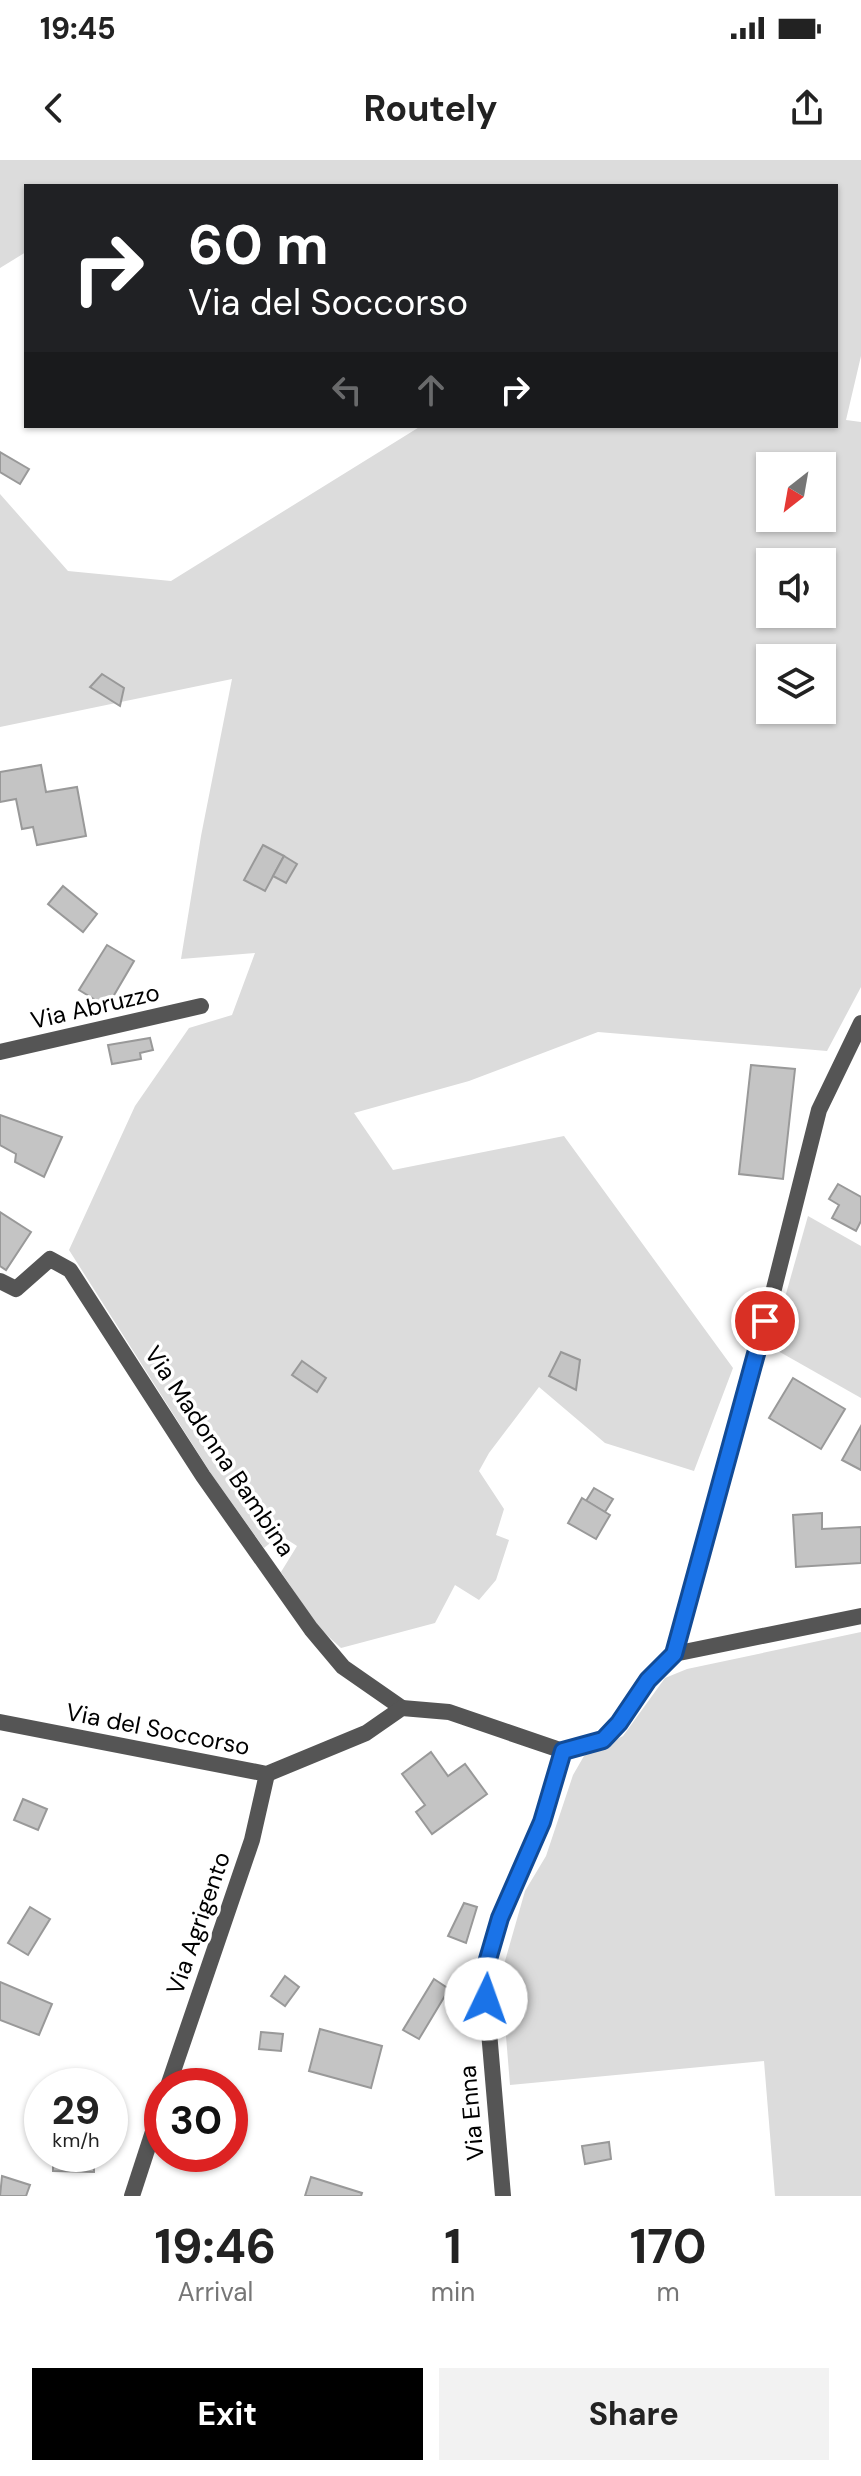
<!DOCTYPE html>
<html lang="en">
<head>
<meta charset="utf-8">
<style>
  :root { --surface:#fff; --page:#f2f2f2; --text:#222; --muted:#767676; --accent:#000 }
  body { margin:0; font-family:"DM Sans",sans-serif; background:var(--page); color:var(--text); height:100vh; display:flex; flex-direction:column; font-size:30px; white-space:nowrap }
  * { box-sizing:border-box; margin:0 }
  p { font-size:26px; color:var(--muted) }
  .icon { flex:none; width:44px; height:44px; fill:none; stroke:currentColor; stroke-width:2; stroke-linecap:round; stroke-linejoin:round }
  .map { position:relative; height:2036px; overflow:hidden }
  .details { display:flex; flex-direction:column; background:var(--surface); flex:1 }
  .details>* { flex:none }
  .guide { position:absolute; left:24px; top:24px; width:814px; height:244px; border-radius:0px; box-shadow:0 2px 6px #0004; background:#202124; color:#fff; overflow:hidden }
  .needle { width:52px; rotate:211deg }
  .buttons { position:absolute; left:756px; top:292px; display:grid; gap:16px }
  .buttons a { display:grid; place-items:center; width:80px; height:80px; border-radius:0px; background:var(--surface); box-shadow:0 2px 6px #0004; font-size:40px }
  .speed { position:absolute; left:24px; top:1908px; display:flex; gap:16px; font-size:40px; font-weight:700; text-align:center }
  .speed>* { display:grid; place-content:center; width:104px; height:104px; border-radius:50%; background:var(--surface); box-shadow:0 2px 6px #0004; line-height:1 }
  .speed small { font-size:20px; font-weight:400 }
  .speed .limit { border:12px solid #d22; background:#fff; color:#111 }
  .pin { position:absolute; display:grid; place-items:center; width:68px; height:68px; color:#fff; margin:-34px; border:4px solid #fff; border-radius:50%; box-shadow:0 2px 8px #0007 }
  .me { position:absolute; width:88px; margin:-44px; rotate:3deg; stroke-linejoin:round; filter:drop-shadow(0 0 6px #0008) }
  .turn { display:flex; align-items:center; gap:28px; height:168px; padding:0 32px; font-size:36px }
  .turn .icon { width:104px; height:104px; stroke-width:2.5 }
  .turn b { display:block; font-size:56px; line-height:68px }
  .lanes { display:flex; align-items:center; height:76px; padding:0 32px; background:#0003; justify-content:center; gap:40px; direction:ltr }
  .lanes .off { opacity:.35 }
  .eta { display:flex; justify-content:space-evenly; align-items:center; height:136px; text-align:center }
  .eta b { font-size:48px; font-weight:700; line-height:56px }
  .button { display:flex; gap:16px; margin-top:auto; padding:16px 32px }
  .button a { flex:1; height:92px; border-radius:0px; background:var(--accent); color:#fff; font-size:32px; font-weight:700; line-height:92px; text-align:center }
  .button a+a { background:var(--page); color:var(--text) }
  .status { display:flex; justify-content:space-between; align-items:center; height:56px; padding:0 40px; background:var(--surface); direction:ltr }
  .status svg { height:22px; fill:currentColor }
  header { display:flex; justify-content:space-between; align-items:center; height:104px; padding:0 32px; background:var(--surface); font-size:36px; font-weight:700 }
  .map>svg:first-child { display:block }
  .green { fill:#dcdcdc; fill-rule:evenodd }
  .building { fill:#c4c4c4; stroke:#999; stroke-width:2 }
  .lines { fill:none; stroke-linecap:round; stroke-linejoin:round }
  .pedestrian { stroke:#555; stroke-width:16 }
  .minor { stroke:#555; stroke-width:16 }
  .route-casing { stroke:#114b97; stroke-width:20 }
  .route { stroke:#1a73e8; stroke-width:14 }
  .labels { text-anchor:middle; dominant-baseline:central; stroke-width:7; stroke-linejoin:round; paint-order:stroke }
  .street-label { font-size:24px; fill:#000; stroke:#fff }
</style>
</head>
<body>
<div class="status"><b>19:45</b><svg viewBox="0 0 49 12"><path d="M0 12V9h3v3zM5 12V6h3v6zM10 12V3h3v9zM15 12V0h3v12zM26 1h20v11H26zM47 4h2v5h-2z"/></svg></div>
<header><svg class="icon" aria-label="back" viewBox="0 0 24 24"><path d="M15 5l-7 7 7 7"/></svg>Routely<svg class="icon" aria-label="share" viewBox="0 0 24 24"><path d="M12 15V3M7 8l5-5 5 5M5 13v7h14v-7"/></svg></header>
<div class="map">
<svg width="861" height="2036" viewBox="0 0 861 2036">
  <rect width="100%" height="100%" fill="#fff"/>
  <g class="green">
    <path d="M0 0H861V196L846 260 861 262V827L827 891 598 872 469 921 354 953 393 1010 564 976 733 1208 694 1311 605 1283 539 1227 489 1293 479 1311 504 1349 496 1375 509 1380 496 1420 479 1440 455 1425 435 1463 341 1488 318 1467 281 1412 297 1386 280 1375 264 1388 212 1315 69 1090 135 946 189 868 232 855 255 793 181 799 201 676 232 519 0 567V334L68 411 171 421 421 266H836V26H26V92L0 108ZM770 306H822V358H770ZM770 402H822V454H770ZM770 498H822V550H770Z"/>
    <polygon points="808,1056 861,1086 861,1238 771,1187"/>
    <polygon points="861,1472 861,2036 775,2036 764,1901 510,1925 501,1815 525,1731 546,1696 573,1615 584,1596 623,1576 665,1518 687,1509"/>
  </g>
  <g class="building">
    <polygon points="0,292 29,309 20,324 0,312"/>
    <polygon points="102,514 124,528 120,546 90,527"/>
    <polygon points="41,605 46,632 77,627 86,676 37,685 33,667 22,669 16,639 0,642 0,612"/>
    <polygon points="263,685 284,696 265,731 244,720"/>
    <polygon points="284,696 297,704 286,723 273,716"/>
    <polygon points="63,726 97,754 83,772 48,744"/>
    <polygon points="107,785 134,801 107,847 79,830"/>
    <polygon points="150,878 153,890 140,893 141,899 112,904 108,885"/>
    <polygon points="751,905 795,909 783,1019 739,1014"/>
    <polygon points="0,955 62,977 44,1017 15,1002 16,994 0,985"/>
    <polygon points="838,1024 861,1037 861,1061 856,1071 832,1058 839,1045 829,1039"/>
    <polygon points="0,1052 31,1072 6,1110 0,1106"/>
    <polygon points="561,1192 580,1200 576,1230 549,1216"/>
    <polygon points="302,1201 326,1218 317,1232 292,1215"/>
    <polygon points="793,1218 845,1249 821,1289 769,1258"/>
    <polygon points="861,1266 861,1310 842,1300"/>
    <polygon points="594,1328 613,1339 605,1352 586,1341"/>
    <polygon points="582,1338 610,1355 596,1379 568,1363"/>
    <polygon points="822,1353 822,1369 861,1367 861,1403 796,1407 793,1355"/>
    <polygon points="431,1592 448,1616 465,1604 487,1634 432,1674 416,1652 425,1645 402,1614"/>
    <polygon points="23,1639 47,1649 38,1670 14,1660"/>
    <polygon points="464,1743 477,1747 466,1783 448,1776"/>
    <polygon points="30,1747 50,1759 28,1795 8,1783"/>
    <polygon points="285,1816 299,1827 285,1846 271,1836"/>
    <polygon points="434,1819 449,1829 419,1879 403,1870"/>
    <polygon points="0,1822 52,1844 39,1875 0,1860"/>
    <polygon points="320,1869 382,1886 371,1928 309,1911"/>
    <polygon points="261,1872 283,1874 281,1891 259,1889"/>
    <polygon points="609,1982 611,1999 585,2004 582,1986"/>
    <polygon points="53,1994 94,1994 94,2012 53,2011"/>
    <polygon points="2,2016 30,2025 26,2036 0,2036"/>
    <polygon points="311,2017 362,2033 361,2036 305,2036"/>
  </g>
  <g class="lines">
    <polyline class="pedestrian" points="0,1121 16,1129 50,1099 70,1110 203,1316 311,1469 343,1507 402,1548"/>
    <g class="minor">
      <polyline points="0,892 201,846"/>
      <polyline points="674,1494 861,1456"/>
      <polyline points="0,1562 267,1614 366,1573 402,1548 449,1552 563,1591 603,1580 619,1563 648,1520 674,1494 758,1192 819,950 861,863"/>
      <polyline points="168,1926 252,1680 267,1614"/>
      <polyline points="132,2036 162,1944"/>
      <polyline points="503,2036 484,1813 500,1758 542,1662 563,1591"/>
    </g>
  </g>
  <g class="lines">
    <defs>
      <polyline id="route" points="486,1839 484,1813 500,1758 542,1662 563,1591 603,1580 619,1563 648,1520 674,1494 765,1161"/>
    </defs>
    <use href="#route" class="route-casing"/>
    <use href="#route" class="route"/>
  </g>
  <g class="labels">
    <g class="street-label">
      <text transform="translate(95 846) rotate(-13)">Via Abruzzo</text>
      <text transform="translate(220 1291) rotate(56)">Via Madonna Bambina</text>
      <text transform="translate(158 1569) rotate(11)">Via del Soccorso</text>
      <text transform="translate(198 1763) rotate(-71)">Via Agrigento</text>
      <text transform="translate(471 1953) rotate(-95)">Via Enna</text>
    </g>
  </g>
</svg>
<div class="buttons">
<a><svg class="needle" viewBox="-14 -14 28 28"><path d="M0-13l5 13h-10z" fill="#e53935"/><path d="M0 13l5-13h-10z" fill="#767676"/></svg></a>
<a><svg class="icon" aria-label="sound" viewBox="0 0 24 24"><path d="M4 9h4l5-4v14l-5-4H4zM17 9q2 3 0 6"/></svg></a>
<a><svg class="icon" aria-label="layers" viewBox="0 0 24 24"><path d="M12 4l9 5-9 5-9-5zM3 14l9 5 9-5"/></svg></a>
</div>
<div class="speed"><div>29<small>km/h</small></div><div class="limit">30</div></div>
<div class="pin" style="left:765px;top:1161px;background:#d93025"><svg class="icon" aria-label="arrive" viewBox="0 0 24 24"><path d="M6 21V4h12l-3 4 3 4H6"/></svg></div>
<svg class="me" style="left:486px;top:1839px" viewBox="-20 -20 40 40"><circle r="19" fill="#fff"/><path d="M0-13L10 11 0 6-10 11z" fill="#1a73e8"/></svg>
<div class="guide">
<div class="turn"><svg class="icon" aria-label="right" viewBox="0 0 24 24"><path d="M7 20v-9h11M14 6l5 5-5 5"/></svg><div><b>60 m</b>Via del Soccorso</div></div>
<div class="lanes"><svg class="icon off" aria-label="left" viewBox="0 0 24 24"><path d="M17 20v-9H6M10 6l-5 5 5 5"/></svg><svg class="icon off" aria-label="ahead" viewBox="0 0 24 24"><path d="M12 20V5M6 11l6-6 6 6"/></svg><svg class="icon" aria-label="right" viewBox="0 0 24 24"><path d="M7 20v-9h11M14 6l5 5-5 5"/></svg></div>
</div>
</div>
<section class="details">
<div class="eta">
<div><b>19:46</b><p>Arrival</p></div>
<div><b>1</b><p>min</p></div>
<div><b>170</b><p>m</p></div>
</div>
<div class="button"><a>Exit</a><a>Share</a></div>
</section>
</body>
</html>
